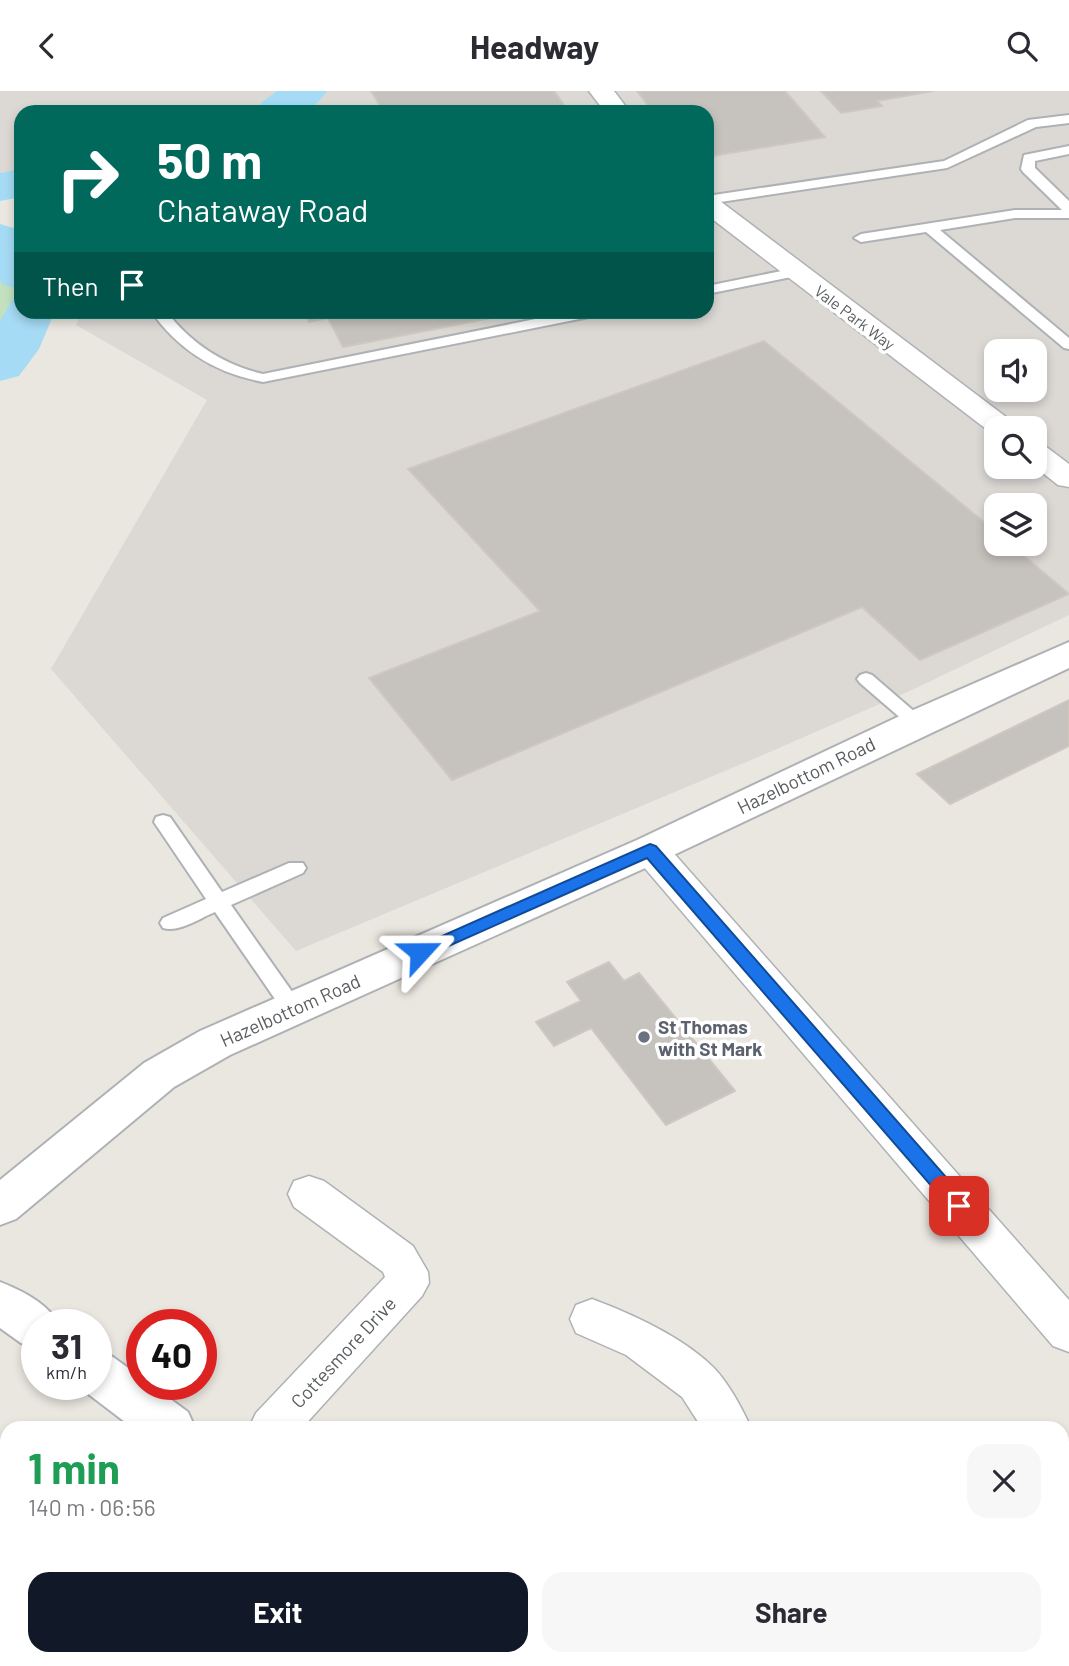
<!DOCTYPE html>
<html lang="en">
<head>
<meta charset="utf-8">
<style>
  :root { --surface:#fff; --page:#f7f7f7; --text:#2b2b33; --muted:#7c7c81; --accent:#111827 }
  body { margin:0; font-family:Barlow,sans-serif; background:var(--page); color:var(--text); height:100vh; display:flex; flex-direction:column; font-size:26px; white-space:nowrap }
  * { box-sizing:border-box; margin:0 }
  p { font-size:23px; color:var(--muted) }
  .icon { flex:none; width:38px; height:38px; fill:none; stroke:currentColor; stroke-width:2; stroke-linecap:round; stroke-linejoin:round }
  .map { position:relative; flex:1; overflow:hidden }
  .drawer { position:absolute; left:0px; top:1330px; width:1069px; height:245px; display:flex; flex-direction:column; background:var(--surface); border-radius:21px 21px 0 0; box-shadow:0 4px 10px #0003 }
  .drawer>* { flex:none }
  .guide { position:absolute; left:14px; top:14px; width:700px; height:214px; border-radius:21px; box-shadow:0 4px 10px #0003; background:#00695c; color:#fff; overflow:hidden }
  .buttons { position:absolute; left:984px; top:248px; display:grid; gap:14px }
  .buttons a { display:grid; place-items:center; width:63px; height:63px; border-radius:14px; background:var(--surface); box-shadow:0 4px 10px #0003; font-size:35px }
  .speed { position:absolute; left:21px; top:1218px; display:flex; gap:14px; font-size:35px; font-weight:700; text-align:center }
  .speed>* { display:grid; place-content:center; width:91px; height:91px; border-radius:50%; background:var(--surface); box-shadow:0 4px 10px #0003; line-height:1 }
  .speed small { font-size:18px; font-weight:400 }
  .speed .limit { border:10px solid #d22; background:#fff; color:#111 }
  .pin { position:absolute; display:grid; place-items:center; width:60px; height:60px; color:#fff; margin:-30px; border-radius:14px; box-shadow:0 4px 10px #0006 }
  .me { position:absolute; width:77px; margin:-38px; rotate:66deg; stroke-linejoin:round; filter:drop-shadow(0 0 5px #0008) }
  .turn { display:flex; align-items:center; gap:24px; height:147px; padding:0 28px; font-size:32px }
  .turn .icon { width:91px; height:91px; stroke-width:2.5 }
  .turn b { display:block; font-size:49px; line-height:60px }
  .then { display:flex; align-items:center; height:66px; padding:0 28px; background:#0003; gap:14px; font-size:26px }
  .round { display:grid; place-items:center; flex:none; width:74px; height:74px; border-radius:21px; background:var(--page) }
  .head { display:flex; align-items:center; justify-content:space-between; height:119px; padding:0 28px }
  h1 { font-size:42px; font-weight:700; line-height:52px; color:#1e9e55 }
  .cta { display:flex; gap:14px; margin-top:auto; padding:14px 28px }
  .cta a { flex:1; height:80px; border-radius:21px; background:var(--accent); color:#fff; font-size:28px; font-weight:700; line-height:80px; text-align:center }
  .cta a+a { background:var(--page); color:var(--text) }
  header { display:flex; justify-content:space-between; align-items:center; height:91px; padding:0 28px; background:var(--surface); font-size:32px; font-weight:700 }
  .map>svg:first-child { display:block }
  .industrial { fill:#dcd9d5; fill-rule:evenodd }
  .green { fill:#c3e0bf }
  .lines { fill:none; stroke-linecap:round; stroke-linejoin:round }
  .river { fill:#a6dbf5; fill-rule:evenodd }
  .building { fill:#c6c2be; stroke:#cec8c0; stroke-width:2 }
  .service-casing { stroke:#aeb2b5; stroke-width:4 }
  .minor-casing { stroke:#aeb2b5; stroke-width:3 }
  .tertiary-casing { stroke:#aeb2b5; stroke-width:4 }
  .service { fill:#fff; fill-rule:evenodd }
  .minor { fill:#fff; fill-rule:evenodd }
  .tertiary { fill:#fff; fill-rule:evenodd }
  .route { fill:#1a73e8; stroke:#114b97; stroke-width:2 }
  .worship-dot { fill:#6b7280; stroke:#fff; stroke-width:2.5 }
  .labels { text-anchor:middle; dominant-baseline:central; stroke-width:7; stroke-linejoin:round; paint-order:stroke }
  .far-street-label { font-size:16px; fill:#595d60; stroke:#fff }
  .street-label { font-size:19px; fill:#595d60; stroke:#fff }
  .worship-label { font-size:19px; font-weight:bold; fill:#5b616d; stroke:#fff; text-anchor:start }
</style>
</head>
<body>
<header><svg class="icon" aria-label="back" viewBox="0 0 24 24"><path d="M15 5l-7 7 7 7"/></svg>Headway<svg class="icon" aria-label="search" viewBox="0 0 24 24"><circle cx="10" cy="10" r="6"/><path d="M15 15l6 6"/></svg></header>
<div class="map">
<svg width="1069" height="1575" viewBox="0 0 1069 1575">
  <rect width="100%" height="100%" fill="#eae7e0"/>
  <g class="industrial">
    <polygon points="0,0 291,0 266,21 21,21 21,79 0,82"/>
    <path d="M322 0H1069V524L914 598 763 664 296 860 51 578 207 309 76 234 82 221 707 220V21H296ZM996 261H1034V299H996ZM996 338H1034V376H996ZM996 415H1034V453H996Z"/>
  </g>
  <polygon class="green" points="0,164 21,204 21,213 0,257"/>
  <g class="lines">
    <g class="river">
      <path d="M277 0H327C307 29 287 21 255 21L262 11Z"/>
      <polygon points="21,78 21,106 0,110 0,82"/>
      <polygon points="0,133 17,138 21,143 21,198 3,194 0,189"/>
      <polygon points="21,207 21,220 55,220 39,258 19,285 0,290 0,230 12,209"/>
    </g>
  </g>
  <g class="building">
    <polygon points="371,0 554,0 569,21 384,21"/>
    <polygon points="637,0 785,0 825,46 707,66 707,21 653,21"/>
    <polygon points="821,0 933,0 877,10 882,15 841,22"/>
    <polygon points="305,220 527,220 343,256 328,227 309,231"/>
    <polygon points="764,250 996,441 996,453 1010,453 1069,503 920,569 862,516 452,689 369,587 540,520 408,378"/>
    <polygon points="1069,609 1069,655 950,713 917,683"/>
    <polygon points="609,871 624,890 639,882 735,1000 666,1034 591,937 554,955 536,931 581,910 567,891"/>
  </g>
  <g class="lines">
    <defs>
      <g id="service">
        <polygon points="1069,24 1069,32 1036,36 947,77 707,113 707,105 944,70 1028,29"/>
        <polygon points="1069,55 1069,63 1035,70 1035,77 1069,110 1069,127 1015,127 940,139 1069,247 1069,258 1064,257 926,141 861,151 854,147 861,143 1015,119 1062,119 1023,81 1021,78 1024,64"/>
        <polygon points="796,177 803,181 801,184 707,203 707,195"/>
        <path d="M151 220H166C190 252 224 274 263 283L575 220H606L599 224 263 291C216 282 179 260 151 220Z"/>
        <polygon points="866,582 872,584 923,628 926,632 923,636 911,636 860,592 857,588 860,584"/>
        <path d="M163 724 170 726 222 801 289 772H303L306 777 303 782 231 814 300 912 303 918 300 924 293 926 286 924 215 821C200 827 179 842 163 837L160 832 163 827 206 808 154 731 156 726Z"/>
      </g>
      <g id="minor">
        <polygon points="589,0 614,0 630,21 605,21"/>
        <polygon points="707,104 716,107 1014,332 1019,338 996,338 996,345 994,344 707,124"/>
        <polygon points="1034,352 1045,355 1069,373 1069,396 1058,394 1034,375"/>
        <polygon points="650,746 663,750 1069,1209 1069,1261 1053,1255 637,768 632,759 637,750"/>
        <polygon points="309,1085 324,1090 413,1155 428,1181 429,1192 422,1205 302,1337 249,1337 256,1322 385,1186 383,1181 294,1116 288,1103 294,1090"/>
        <path d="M592 1208C632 1223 683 1246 714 1277 729 1293 742 1317 751 1337H702L682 1306 626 1264 576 1242 570 1228 576 1214Z"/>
        <polygon points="1062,1564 1067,1575 1017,1575 1014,1568 1062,1568"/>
        <polygon points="49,1568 103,1568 100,1575 46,1575"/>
        <polygon points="704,1568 755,1568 752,1575 701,1575"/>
      </g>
      <g id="tertiary">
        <polygon points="1069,551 1069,577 663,769 230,964 174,996 16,1128 0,1134 0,1089 144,972 200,940 637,749 904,623"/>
        <path d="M0 1191C21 1199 49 1213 59 1234H37V1257L21 1252 0 1237Z"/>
        <polygon points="96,1260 113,1266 142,1287 142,1293 150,1293 188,1321 195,1337 133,1337 79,1296 78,1293 96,1293"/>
        <polygon points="451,1568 509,1568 512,1575 454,1575"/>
      </g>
    </defs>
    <use href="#service" class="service-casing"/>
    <use href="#minor" class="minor-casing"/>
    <use href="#tertiary" class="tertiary-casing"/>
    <use href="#service" class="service"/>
    <use href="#minor" class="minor"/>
    <use href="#tertiary" class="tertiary"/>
  </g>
  <polygon class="route" points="650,753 656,755 966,1109 968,1115 966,1120 959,1122 953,1120 647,767 426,865 420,867 412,861 415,857"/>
  <circle class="worship-dot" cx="644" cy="946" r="7"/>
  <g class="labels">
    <g class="far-street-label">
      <text transform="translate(855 226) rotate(37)">Vale Park Way</text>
    </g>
    <g class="street-label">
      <text transform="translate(806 684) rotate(-26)">Hazelbottom Road</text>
      <text transform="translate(290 919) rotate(-24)">Hazelbottom Road</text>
      <text transform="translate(343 1261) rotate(-47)">Cottesmore Drive</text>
    </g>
    <g class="worship-label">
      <text x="658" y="935">St Thomas<tspan x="658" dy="22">with St Mark</tspan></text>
    </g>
  </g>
</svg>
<div class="buttons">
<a><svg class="icon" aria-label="sound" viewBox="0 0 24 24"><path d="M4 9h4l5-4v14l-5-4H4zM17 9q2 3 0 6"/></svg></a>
<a><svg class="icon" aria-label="search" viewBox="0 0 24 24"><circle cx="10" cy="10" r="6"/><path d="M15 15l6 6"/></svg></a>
<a><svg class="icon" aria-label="layers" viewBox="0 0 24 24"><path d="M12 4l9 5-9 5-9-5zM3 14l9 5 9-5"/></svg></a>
</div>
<div class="speed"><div>31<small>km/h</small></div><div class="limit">40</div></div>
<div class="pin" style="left:959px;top:1115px;background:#d93025"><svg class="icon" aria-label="arrive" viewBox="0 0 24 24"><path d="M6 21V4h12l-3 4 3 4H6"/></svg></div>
<svg class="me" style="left:420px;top:861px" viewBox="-20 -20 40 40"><path d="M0-17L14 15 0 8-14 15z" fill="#1a73e8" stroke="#fff" stroke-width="4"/></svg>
<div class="guide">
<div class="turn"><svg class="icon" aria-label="right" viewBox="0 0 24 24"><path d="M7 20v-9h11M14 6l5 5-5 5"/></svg><div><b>50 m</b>Chataway Road</div></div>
<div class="then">Then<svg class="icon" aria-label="arrive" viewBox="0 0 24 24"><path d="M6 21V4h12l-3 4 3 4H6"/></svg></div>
</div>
<section class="drawer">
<div class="head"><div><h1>1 min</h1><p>140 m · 06:56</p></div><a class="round"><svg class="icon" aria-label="close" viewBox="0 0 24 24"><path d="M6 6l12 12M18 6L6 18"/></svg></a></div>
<div class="cta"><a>Exit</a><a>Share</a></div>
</section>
</div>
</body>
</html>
